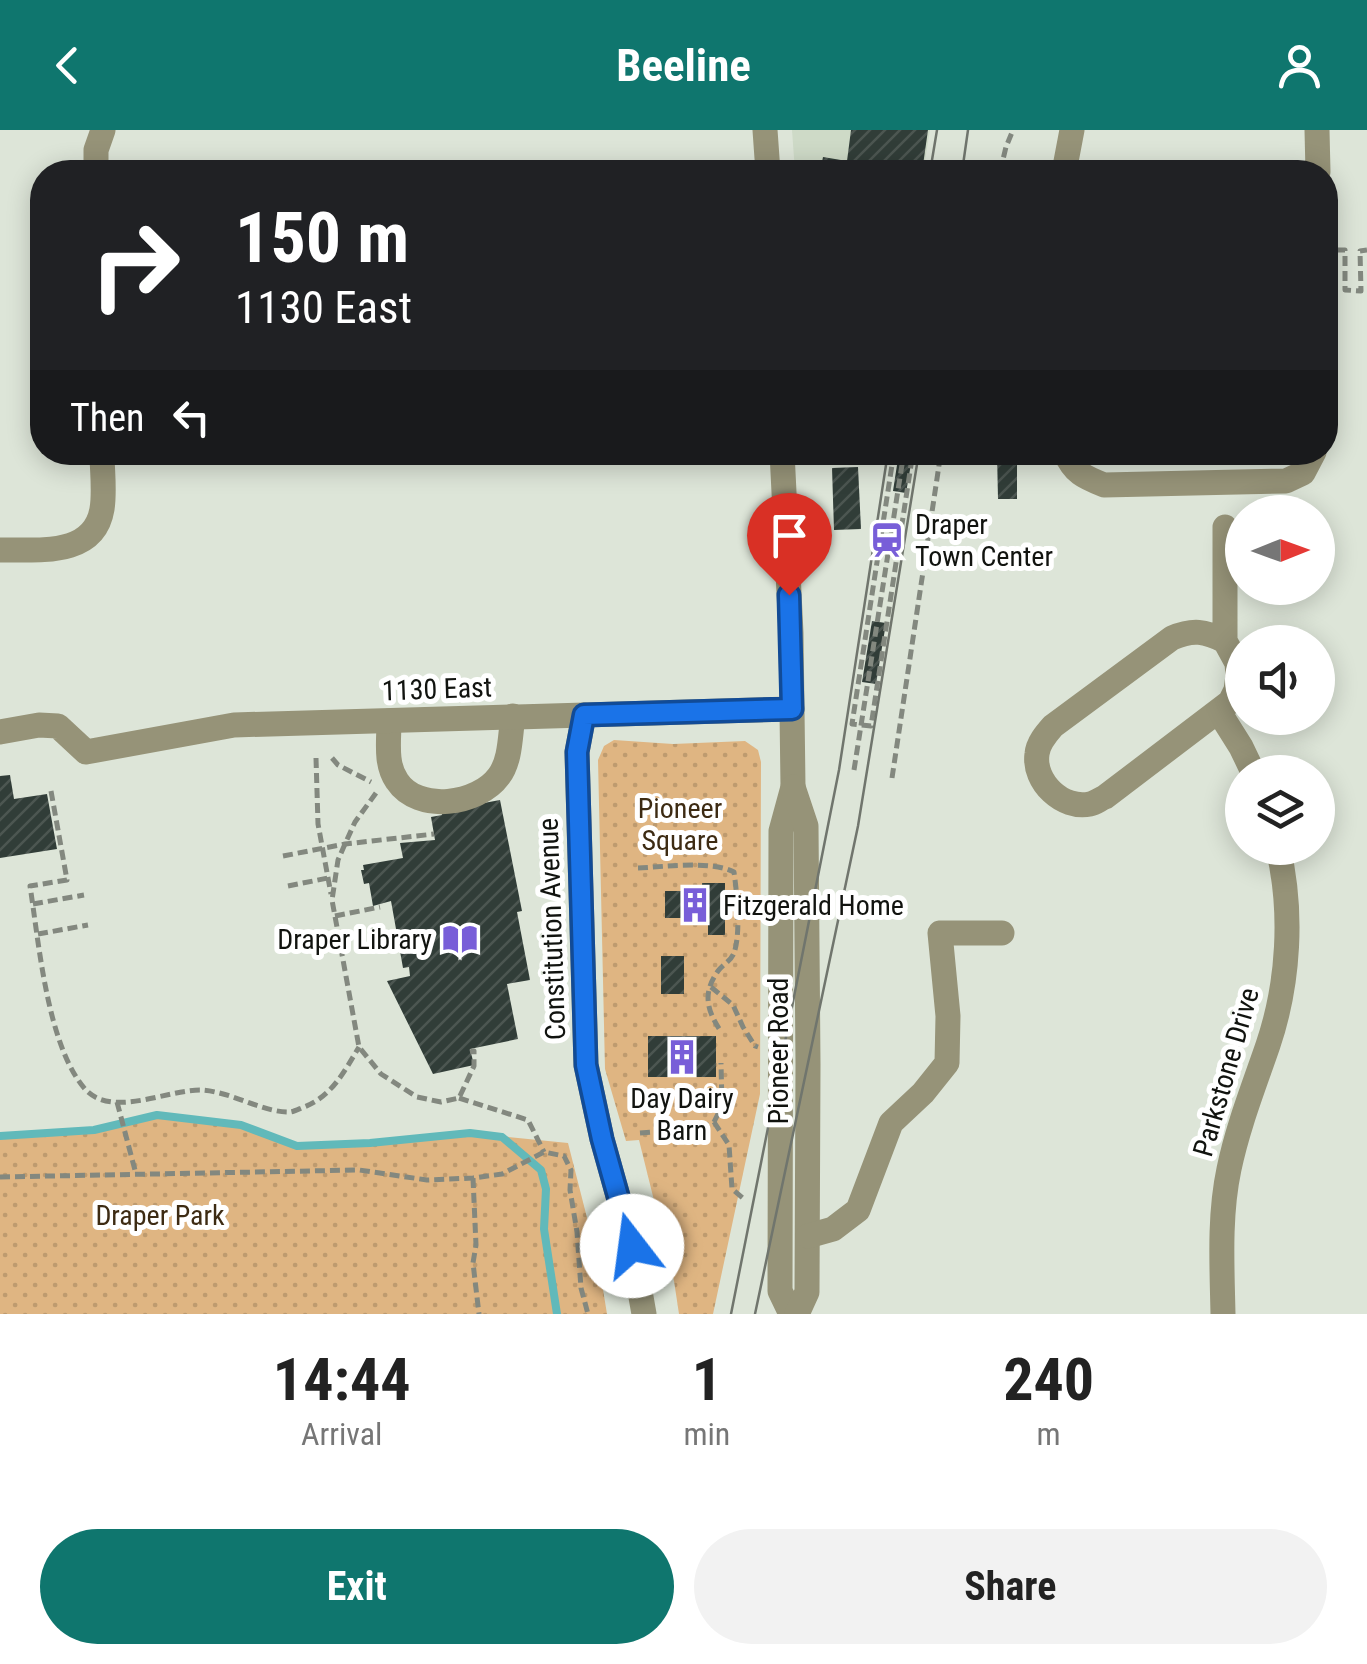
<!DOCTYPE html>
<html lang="en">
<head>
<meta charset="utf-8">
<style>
  :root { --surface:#fff; --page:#f2f2f2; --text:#222; --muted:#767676; --accent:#0f766e }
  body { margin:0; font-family:"Roboto Condensed",sans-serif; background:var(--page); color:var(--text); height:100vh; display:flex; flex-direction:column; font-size:38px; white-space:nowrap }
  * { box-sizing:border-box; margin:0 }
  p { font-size:32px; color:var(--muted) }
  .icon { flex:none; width:55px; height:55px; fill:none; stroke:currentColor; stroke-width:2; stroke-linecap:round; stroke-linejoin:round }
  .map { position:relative; height:1184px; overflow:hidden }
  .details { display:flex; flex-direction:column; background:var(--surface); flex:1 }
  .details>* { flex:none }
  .hud { position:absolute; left:30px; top:30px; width:1308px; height:305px; border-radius:40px; box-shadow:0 5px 25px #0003; background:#202124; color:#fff; overflow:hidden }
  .needle { width:65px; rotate:89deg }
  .controls { position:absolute; left:1225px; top:365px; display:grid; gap:20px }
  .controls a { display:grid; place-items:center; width:110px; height:110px; border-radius:50%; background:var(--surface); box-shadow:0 5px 25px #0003; font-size:50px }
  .pin { position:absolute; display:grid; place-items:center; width:85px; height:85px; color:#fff; margin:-102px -42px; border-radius:50% 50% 50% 0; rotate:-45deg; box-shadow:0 0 10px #0007 }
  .pin .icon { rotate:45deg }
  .me { position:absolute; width:110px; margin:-55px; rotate:345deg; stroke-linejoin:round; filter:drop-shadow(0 0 8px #0008) }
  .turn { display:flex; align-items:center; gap:35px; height:210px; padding:0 40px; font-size:45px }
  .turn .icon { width:130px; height:130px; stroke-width:2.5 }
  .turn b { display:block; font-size:70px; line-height:85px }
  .then { display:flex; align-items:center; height:95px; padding:0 40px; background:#0003; gap:20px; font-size:38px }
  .eta { display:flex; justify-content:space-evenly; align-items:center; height:170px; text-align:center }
  .eta b { font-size:60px; font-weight:700; line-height:70px }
  .cta { display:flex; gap:20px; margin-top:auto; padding:20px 40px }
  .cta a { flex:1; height:115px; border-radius:60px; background:var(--accent); color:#fff; font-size:40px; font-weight:700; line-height:115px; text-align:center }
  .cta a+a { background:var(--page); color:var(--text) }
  header { display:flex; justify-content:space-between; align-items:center; height:130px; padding:0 40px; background:var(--accent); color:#fff; font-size:45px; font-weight:700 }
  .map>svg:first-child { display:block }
  .built { fill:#cedac7 }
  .park { fill:url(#park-dots) }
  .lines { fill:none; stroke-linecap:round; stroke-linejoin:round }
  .stream { stroke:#61b9ba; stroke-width:8 }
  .building { fill:url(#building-hatch) }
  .path { stroke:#83887f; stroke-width:5; stroke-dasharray:10 5; stroke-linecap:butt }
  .minor { stroke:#969378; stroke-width:25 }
  .tram { stroke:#70756d; stroke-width:2.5 }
  .route-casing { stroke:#114b97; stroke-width:25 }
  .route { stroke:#1a73e8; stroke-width:18 }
  .labels { text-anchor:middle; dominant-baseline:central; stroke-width:10; stroke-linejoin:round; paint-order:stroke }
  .poi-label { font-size:28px; fill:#11130f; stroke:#fff; text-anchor:start }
  .street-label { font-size:28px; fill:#11130f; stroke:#fff }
  .park-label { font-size:28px; fill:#3d2b13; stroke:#fff }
</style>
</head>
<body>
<header><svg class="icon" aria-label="back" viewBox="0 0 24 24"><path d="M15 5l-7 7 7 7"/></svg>Beeline<svg class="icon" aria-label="person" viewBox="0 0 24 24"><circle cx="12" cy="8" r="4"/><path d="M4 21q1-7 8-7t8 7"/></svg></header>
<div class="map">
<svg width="1367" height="1184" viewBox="0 0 1367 1184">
  <defs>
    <pattern id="park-dots" width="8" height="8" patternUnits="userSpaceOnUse" patternTransform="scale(2.5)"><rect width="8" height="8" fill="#dfb582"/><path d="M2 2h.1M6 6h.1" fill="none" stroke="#be9b6f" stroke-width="1.8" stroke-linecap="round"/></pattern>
    <pattern id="building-hatch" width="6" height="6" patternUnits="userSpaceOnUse" patternTransform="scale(2.5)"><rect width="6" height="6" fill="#313d38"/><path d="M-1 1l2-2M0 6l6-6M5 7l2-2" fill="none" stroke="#4c5651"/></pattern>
  </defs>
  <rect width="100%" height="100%" fill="#dde5d8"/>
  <polygon class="built" points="792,0 930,0 923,42 795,42"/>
  <g class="park">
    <polygon points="614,610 673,614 745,611 758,620 761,632 760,964 713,1184 679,1184 674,1151 639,1010 626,1011 605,939 598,630 604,616"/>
    <polygon points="157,985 241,995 297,1016 470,1003 568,1013 599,1135 607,1184 0,1184 0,1007 94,1000"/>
  </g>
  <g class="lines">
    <polyline class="stream" points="0,1006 94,1000 157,985 241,995 297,1016 370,1013 470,1003 502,1007 541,1040 546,1059 544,1099 557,1184"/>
  </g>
  <g class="building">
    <polygon points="851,0 928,0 922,42 820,42 823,27 847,31"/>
    <polygon points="899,322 913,322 906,363 893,361"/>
    <polygon points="997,323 1017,323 1017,369 998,369"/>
    <polygon points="858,337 861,399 834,400 832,338"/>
    <polygon points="872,491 886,493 876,554 862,552"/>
    <polygon points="10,645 14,669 47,664 57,719 0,728 0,646"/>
    <polygon points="500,670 522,781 517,782 530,850 507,854 518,909 470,919 474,935 433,944 387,851 410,846 409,837 403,838 391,771 373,776 369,753 364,754 361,740 364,740 363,735 403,728 400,713 435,710 431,687 442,685 441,681"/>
    <polygon points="702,753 725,753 725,805 708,805 708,793 684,793 684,788 665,788 665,761 702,761"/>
    <rect x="661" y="826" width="23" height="38"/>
    <rect x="648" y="906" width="68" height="41"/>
  </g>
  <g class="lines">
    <g class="path">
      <polyline points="1000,42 1006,17 1013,0"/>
      <polyline points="1336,120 1345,120 1345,160 1361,161 1360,121 1367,120"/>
      <polyline points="894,322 852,594 871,596 913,322"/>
      <polyline points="316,628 318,694 331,764"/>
      <polyline points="332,628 338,635 371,652"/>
      <polyline points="854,640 904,322"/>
      <polyline points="892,648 941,322"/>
      <path d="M51 661 67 750 30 756C39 813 47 915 85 959 112 989 168 959 202 960 232 962 264 983 290 982 293 982 301 978 304 977 332 966 344 942 359 917"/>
      <polyline points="376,663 355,692 345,714 338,730 332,770 359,917 381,944 417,967 441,972 459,968 474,936 474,921 470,922"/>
      <polyline points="283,726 345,714 434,704"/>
      <path d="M638 738C665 737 710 730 734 742 737 764 741 803 734 823 731 831 723 834 718 841 703 862 706 879 720 900"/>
      <polyline points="288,756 328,748"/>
      <polyline points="33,774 84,765"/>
      <polyline points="335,786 380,777"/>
      <polyline points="38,804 88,795"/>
      <polyline points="711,857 733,875 743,897 755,916 758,917"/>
      <polyline points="459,968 528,990 544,1022"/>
      <polyline points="117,972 136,1044"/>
      <polyline points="714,992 729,1015 732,1059 744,1069"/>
      <polyline points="640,1003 696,999 714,992 722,976 721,933"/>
      <polyline points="0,1047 359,1040 427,1050 473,1048 502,1044 544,1022 564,1026 571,1040 570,1060 577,1102 581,1158 588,1184"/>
      <polyline points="473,1048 476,1115 473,1133 479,1184"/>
    </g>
    <g class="minor">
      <polyline points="765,0 768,42"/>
      <polyline points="1317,0 1318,42"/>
      <polyline points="96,42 96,20 103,0"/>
      <polyline points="1064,42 1072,0"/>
      <polyline points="782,322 791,503 793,657 781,701 780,1161 791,1184"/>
      <path d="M1065 322C1074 343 1084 347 1104 355L1286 351 1303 343 1314 322"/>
      <path d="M1225 397V511L1237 533 1238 546 1236 560 1230 572 1105 667C1100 669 1095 673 1090 674 1063 680 1033 652 1037 624 1038 613 1046 604 1053 596L1172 508C1193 499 1205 501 1225 511"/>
      <path d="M0 420C36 419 94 428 102 379 105 361 102 341 102 322"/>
      <polyline points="1219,582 1241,617 1253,642"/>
      <polyline points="584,585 577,622 586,935 602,1009 632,1116 644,1184"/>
      <path d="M389 591C389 611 385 634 397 651 418 683 478 675 499 646 511 630 510 605 513 586"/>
      <polyline points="0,602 39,595 58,596 86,622 234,595 792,579"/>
      <polyline points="793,657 806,696 808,934 807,1162 797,1184"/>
      <polyline points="808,1106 833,1099 858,1080 891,993 923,963 947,933 948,886 940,803 1002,803"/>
      <path d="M1223 1184C1222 1136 1219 1086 1229 1039 1238 996 1254 956 1268 915 1289 853 1293 781 1278 718"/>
    </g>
    <g class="tram">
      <polyline points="930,42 937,0"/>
      <polyline points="962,42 968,0"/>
      <polyline points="731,1184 839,640 888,322"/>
      <polyline points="755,1184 858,696 919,322"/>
    </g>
  </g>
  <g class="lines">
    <defs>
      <polyline id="route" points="632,1116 602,1009 586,935 577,622 584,585 792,579 789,465"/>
    </defs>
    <use href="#route" class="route-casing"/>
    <use href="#route" class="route"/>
  </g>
  <defs>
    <symbol id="station-bare" viewBox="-9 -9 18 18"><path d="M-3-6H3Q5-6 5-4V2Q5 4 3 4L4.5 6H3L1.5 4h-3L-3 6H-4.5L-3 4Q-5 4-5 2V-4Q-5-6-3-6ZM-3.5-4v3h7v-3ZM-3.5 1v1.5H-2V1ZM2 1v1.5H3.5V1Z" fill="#785ed8" stroke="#fff" stroke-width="2.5" paint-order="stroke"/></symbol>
    <symbol id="building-bare" viewBox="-9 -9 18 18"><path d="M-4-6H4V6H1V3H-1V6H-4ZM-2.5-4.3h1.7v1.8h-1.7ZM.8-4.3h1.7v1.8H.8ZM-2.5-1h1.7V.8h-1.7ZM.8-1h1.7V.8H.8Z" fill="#785ed8" stroke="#fff" stroke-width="2.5" paint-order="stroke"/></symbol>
    <symbol id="library-bare" viewBox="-9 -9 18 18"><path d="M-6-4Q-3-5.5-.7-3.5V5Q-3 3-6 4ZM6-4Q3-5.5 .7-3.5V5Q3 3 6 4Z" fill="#785ed8" stroke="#fff" stroke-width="2.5" paint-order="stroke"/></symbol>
  </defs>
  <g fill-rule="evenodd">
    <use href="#station-bare" x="862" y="385" width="50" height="50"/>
    <use href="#building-bare" x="670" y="750" width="50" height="50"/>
    <use href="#library-bare" x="435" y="784" width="50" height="50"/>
    <use href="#building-bare" x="657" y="902" width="50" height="50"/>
  </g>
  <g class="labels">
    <g class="poi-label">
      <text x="915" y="394">Draper<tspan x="915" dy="32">Town Center</tspan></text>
      <text x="723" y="775">Fitzgerald Home</text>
      <text x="432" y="809" text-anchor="end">Draper Library</text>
      <text x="682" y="968" text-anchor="middle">Day Dairy<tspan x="682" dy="32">Barn</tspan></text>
    </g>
    <g class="street-label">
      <text transform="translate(437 559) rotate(-2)">1130 East</text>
      <text transform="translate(552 799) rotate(-92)">Constitution Avenue</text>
      <text transform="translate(778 921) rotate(-90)">Pioneer Road</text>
      <text transform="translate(1226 942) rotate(-74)">Parkstone Drive</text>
    </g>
    <g class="park-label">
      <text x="680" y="678">Pioneer<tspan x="680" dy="32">Square</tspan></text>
      <text x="160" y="1085">Draper Park</text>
    </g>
  </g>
</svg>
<div class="controls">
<a><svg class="needle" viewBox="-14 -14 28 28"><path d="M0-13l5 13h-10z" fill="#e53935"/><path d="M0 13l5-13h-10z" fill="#767676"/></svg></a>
<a><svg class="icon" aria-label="sound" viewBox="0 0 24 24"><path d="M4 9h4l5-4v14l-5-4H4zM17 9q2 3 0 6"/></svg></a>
<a><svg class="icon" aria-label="layers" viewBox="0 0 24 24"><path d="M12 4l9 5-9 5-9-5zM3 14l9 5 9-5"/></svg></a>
</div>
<div class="pin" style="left:789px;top:465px;background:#d93025"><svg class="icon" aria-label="arrive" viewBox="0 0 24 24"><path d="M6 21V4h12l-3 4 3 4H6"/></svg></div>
<svg class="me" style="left:632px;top:1116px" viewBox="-20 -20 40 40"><circle r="19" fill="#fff"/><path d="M0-13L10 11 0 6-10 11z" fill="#1a73e8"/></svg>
<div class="hud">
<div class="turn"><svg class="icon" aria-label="right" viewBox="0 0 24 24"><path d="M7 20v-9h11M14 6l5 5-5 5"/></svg><div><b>150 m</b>1130 East</div></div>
<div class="then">Then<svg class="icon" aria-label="left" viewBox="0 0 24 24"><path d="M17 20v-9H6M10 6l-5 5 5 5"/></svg></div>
</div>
</div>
<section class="details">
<div class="eta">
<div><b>14:44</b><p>Arrival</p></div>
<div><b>1</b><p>min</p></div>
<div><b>240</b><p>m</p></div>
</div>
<div class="cta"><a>Exit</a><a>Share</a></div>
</section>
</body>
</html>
